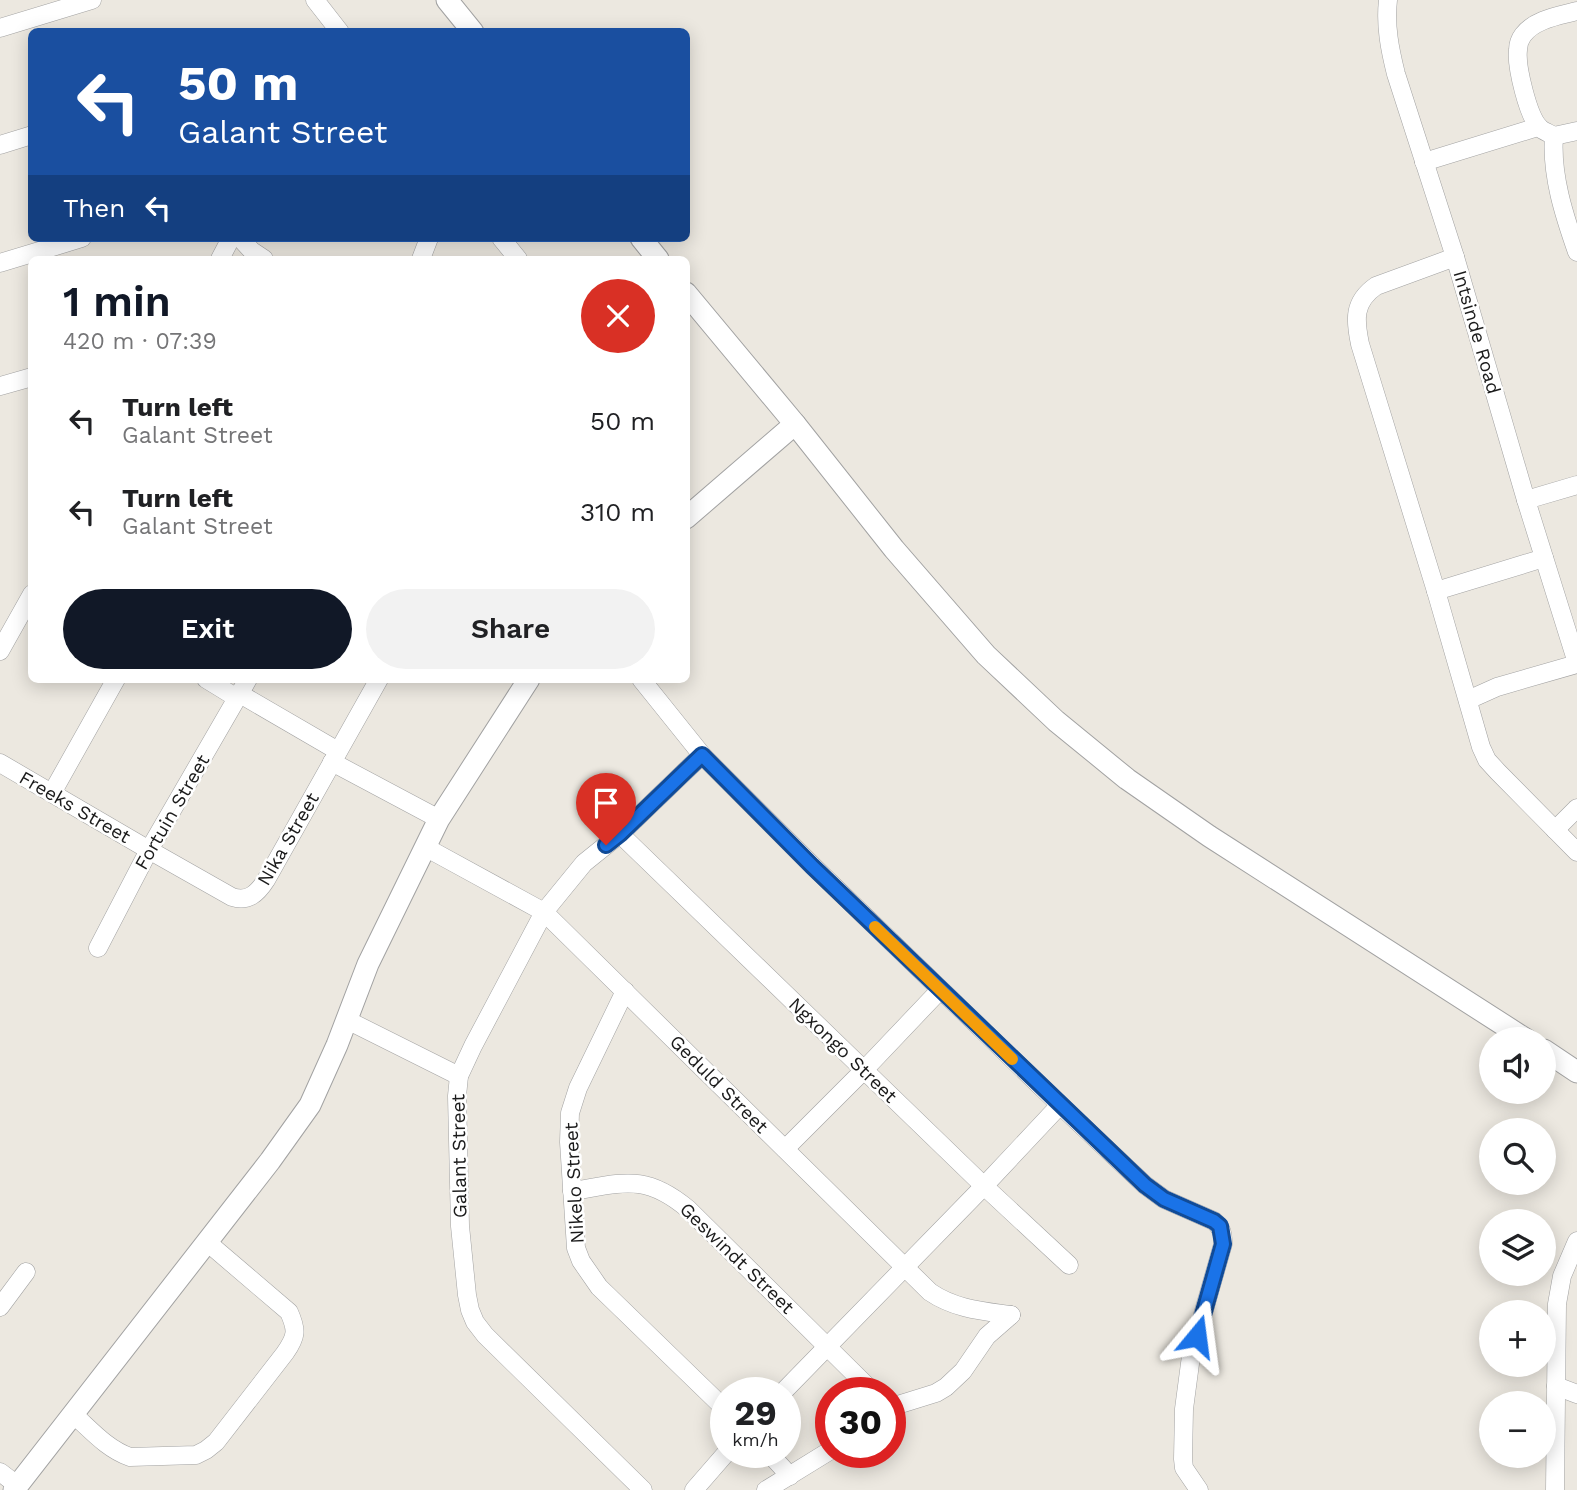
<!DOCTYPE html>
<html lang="en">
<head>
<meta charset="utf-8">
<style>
  :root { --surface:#fff; --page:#f2f2f2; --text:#202124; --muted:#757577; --accent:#111827 }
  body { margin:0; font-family:"Work Sans",sans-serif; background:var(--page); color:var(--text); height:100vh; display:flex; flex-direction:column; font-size:26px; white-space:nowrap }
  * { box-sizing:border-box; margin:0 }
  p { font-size:23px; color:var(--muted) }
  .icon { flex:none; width:38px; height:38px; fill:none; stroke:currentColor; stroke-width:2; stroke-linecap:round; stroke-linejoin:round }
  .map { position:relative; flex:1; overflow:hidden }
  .side { position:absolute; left:28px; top:256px; width:662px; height:427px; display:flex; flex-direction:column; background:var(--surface); border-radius:10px; box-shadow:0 4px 18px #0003 }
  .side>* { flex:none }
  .hud { position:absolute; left:28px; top:28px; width:662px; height:214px; border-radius:10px; box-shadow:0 4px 18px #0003; background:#1a4fa0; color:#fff; overflow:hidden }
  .fabs { position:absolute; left:1479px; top:1027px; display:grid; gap:14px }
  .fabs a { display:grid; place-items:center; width:77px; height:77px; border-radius:50%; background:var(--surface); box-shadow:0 4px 18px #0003; font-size:35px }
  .speed { position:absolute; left:710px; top:1377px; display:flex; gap:14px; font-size:35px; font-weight:700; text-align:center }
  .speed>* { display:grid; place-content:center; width:91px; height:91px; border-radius:50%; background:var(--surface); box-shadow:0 4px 18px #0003; line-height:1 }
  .speed small { font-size:18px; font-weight:400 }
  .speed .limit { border:10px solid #d22; background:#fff; color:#111 }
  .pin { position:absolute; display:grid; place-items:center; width:60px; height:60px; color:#fff; margin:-72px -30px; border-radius:50% 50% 50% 0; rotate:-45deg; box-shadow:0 0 7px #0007 }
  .pin .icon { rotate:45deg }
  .me { position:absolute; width:77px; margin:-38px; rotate:16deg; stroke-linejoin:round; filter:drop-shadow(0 0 5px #0008) }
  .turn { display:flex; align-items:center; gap:24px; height:147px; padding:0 35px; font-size:32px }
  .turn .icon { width:91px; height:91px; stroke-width:2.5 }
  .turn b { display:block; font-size:49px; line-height:60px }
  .then { display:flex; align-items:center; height:66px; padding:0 35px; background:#0003; gap:14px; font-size:26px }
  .round { display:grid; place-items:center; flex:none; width:74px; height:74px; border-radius:37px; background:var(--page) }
  .headline { display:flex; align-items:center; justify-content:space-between; height:119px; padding:0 35px }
  h1 { font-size:42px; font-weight:600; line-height:52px; color:var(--accent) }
  .action { display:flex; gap:14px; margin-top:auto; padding:14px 35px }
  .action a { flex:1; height:80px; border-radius:42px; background:var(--accent); color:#fff; font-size:28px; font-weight:600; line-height:80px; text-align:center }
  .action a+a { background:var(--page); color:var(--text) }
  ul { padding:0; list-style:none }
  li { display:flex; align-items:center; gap:21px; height:91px; padding:0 35px }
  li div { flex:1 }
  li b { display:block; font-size:26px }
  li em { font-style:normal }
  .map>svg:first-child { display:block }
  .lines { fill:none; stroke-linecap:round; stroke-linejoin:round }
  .minor-casing { stroke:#a2a2a2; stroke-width:19 }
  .tertiary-casing { stroke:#a2a2a2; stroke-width:23 }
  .minor { stroke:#fff; stroke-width:18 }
  .tertiary { stroke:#fff; stroke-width:21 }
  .route-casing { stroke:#114b97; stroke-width:18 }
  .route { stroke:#1a73e8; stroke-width:12 }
  .slow { stroke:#f59e0b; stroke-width:12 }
  .labels { text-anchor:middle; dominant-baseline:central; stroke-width:5; stroke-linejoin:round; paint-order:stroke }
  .street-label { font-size:19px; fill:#1b1b1b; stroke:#fff }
</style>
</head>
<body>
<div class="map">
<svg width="1577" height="1490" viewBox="0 0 1577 1490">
  <rect width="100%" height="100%" fill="#ece8e0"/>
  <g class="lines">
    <defs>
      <g id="minor">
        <polyline points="315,0 340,32"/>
        <path d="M1388 0C1385 26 1390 50 1396 74L1455 257 1526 500 1577 663"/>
        <path d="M1577 11C1559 16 1535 19 1523 35 1520 39 1518 45 1518 50 1516 66 1528 117 1540 128 1543 131 1549 133 1554 136L1577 131"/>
        <polyline points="0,28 92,0"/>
        <path d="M1554 136C1551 175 1564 215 1577 252"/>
        <polyline points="0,145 32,135"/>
        <polyline points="1424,162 1538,127"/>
        <polyline points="240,238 252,251 264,259"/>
        <polyline points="501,238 518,259"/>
        <path d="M1455 257 1376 286C1353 302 1355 320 1360 344L1436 591 1481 747 1487 760 1498 772 1577 852"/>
        <polyline points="220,259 231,238"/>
        <polyline points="421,259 429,238"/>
        <polyline points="0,263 82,238"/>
        <polyline points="0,386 32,377"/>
        <polyline points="1526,500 1577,485"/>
        <polyline points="1436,591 1544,558"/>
        <polyline points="0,651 32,594"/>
        <polyline points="206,679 237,698"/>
        <path d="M641 679 702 755 812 865 1060 1105 1145 1185 1164 1199 1214 1221C1222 1228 1223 1234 1223 1244L1191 1356 1184 1409 1183 1459 1184 1468 1199 1490"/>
        <polyline points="240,694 338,751"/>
        <polyline points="1468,700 1497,687 1577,664"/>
        <polyline points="332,762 439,819"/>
        <path d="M0 763 149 850 232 897C248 902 257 894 266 880L379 679"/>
        <polyline points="52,793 116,679"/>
        <polyline points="1555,830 1577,808"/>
        <polyline points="620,834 984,1186 1069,1265"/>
        <path d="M425 847 544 912 930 1292C955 1309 982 1311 1011 1315"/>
        <polyline points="98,948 149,850 248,679"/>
        <polyline points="625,991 578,1088 570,1113 569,1142 576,1248 581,1261 599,1287 726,1410"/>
        <polyline points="347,1020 459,1076"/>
        <polyline points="785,1149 864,1070 940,990"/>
        <path d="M572 1191C623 1183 645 1173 688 1209L874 1393"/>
        <polyline points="0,1307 26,1272"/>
        <polyline points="1556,1386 1577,1394"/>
        <polyline points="782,1393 984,1186 1060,1105"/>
        <polyline points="891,1407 936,1393 946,1387 963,1371 987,1336 1011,1315"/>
        <path d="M73 1414C91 1430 107 1449 130 1457L196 1455 206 1450 216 1442 285 1353C297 1336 297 1330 289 1312L207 1242"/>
        <polyline points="768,1452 790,1476"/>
        <polyline points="0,1472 17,1485"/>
        <polyline points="643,1490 485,1335 475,1322 470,1310 467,1295 460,1226 457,1096 459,1076 473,1046 544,912 584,863 620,834 702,755"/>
        <polyline points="694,1490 727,1452"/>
        <polyline points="766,1490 831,1450"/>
        <polyline points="1555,1490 1557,1304 1562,1276 1577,1241"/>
      </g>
      <g id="tertiary">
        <polyline points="447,0 473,32"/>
        <polyline points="641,238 658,259"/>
        <polyline points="686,293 795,424 894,549 986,655 1056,721 1127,779 1209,836 1527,1040"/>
        <polyline points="686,518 795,424"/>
        <polyline points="1544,1050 1577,1072"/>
        <polyline points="14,1490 270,1161 310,1105 337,1045 368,964 439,819 529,679"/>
      </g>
    </defs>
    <use href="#minor" class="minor-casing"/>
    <use href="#tertiary" class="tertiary-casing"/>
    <use href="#minor" class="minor"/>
    <use href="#tertiary" class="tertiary"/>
  </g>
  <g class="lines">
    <defs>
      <polyline id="route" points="606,845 620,834 702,755 812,866 1145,1185 1164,1199 1214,1221 1220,1226 1223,1244 1197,1336"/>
    </defs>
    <use href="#route" class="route-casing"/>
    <use href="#route" class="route"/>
    <polyline class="slow" points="875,927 1012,1059"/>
  </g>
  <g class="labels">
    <g class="street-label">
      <text transform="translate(1477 332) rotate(74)">Intsinde Road</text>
      <text transform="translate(75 807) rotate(30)">Freeks Street</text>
      <text transform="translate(172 812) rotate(-60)">Fortuin Street</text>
      <text transform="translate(288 839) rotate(-60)">Nika Street</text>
      <text transform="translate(843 1050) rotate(44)">Ngxongo Street</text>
      <text transform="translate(719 1084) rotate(45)">Geduld Street</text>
      <text transform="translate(459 1156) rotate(-91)">Galant Street</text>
      <text transform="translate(574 1183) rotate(-93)">Nikelo Street</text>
      <text transform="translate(737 1258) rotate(44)">Geswindt Street</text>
    </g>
  </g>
</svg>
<div class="fabs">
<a><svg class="icon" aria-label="sound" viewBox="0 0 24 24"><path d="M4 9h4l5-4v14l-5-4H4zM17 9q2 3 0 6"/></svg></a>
<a><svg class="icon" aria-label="search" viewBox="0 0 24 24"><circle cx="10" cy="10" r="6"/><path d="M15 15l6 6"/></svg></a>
<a><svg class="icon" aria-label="layers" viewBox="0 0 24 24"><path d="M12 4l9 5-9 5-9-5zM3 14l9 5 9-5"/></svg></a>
<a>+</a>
<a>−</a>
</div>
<div class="speed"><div>29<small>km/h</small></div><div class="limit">30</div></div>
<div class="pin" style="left:606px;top:845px;background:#d93025"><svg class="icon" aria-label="arrive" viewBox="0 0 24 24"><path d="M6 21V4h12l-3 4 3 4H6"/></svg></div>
<svg class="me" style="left:1197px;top:1336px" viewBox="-20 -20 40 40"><path d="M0-17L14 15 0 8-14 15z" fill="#1a73e8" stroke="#fff" stroke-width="4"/></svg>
<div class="hud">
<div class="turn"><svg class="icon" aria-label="left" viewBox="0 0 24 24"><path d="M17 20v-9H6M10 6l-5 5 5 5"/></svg><div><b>50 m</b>Galant Street</div></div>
<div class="then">Then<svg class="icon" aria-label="left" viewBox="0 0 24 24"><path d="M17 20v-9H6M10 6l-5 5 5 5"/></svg></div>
</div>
<section class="side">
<div class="headline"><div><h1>1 min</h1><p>420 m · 07:39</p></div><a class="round" style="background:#d93025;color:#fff"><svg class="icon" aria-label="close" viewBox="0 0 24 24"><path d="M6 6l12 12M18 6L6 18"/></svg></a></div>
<ul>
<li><svg class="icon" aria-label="left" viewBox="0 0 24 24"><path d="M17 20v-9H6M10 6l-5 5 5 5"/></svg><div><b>Turn left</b><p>Galant Street</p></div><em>50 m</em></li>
<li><svg class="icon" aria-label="left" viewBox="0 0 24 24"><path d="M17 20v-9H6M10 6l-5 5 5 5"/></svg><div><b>Turn left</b><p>Galant Street</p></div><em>310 m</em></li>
</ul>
<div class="action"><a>Exit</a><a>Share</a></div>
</section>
</div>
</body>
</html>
